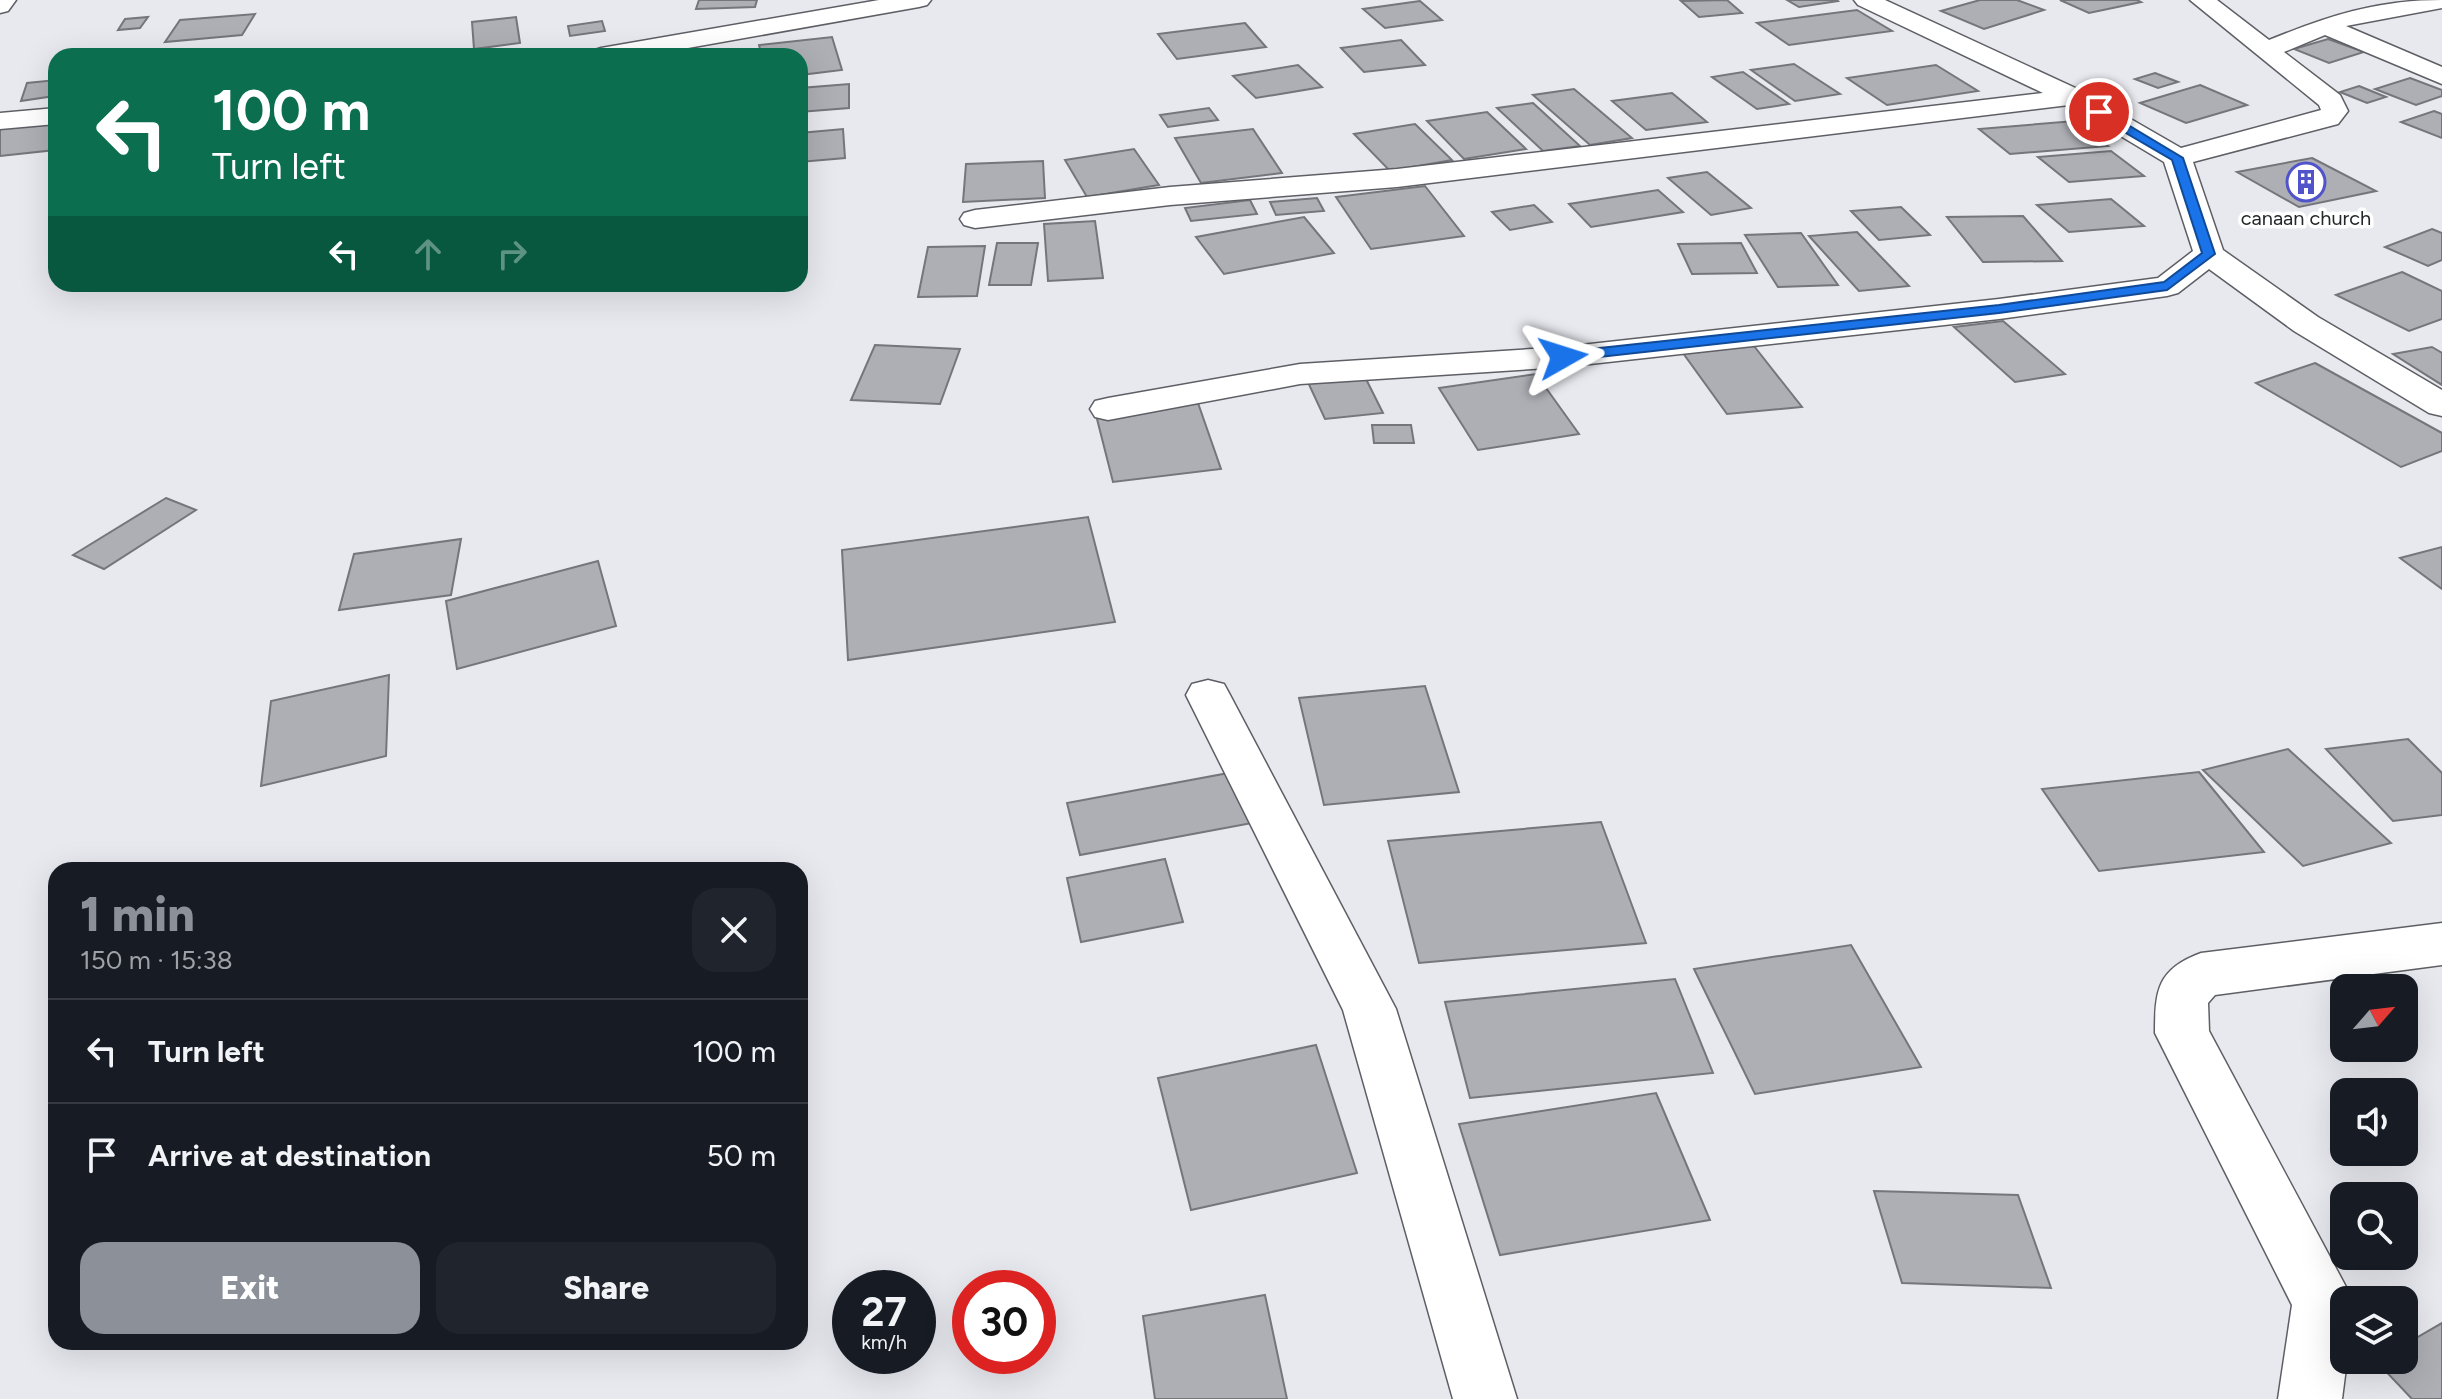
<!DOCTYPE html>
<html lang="en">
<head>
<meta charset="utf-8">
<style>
  :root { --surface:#171b24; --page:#20242c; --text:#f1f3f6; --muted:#9ea1a6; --line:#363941; --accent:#8c9099 }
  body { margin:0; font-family:Figtree,sans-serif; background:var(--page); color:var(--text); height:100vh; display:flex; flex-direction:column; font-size:30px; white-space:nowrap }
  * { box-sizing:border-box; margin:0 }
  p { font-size:26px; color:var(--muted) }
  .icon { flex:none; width:44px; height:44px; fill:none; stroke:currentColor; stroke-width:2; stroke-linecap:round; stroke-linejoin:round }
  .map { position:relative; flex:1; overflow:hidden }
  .drawer { position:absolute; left:48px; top:862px; width:760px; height:488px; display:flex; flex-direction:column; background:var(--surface); border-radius:24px; box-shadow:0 8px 32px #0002 }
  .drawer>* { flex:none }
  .banner { position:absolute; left:48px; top:48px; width:760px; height:244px; border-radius:24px; box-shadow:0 8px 32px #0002; background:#0b6e4f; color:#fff; overflow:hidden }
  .needle { width:52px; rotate:62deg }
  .tools { position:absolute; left:2330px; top:974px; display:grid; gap:16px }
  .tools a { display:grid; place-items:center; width:88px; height:88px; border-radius:16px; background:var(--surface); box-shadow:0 8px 32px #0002; font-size:40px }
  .speed { position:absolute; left:832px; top:1270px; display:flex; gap:16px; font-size:40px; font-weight:700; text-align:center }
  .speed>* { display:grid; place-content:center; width:104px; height:104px; border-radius:50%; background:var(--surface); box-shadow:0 8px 32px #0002; line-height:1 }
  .speed small { font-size:20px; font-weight:400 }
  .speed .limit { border:12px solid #d22; background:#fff; color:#111 }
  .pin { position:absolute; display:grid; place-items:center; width:68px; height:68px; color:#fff; margin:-34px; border:4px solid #fff; border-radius:50%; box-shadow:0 2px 8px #0007 }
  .me { position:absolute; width:88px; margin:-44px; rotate:84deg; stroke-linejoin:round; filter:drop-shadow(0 0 6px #0008) }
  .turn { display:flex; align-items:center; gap:28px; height:168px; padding:0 32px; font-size:36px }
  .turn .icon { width:104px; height:104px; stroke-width:2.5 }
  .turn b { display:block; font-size:56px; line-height:68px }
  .lanes { display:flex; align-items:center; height:76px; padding:0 32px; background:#0003; justify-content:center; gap:40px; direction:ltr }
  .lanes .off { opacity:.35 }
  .round { display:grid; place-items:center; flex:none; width:84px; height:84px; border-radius:24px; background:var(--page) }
  .overview { display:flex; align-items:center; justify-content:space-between; height:136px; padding:0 32px }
  h1 { font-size:48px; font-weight:800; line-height:60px; color:var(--accent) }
  .primary-button { display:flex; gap:16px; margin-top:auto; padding:16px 32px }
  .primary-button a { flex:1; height:92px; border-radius:24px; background:var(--accent); color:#fff; font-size:32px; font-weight:800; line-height:92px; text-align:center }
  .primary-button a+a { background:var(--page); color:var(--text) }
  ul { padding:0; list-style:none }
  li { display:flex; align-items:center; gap:24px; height:104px; padding:0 32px; border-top:2px solid var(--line) }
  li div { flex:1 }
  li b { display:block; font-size:30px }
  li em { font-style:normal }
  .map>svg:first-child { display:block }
  .building { fill:#adafb5; stroke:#75767c; stroke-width:2 }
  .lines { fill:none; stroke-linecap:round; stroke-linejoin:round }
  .minor-casing { stroke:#5e5f65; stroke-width:3 }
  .minor { fill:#fff; fill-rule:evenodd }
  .route { fill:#1a73e8; stroke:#114b97; stroke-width:2 }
  .labels { text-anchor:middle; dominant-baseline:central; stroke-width:7; stroke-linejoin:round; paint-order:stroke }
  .far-poi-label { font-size:20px; fill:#252628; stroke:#fff }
</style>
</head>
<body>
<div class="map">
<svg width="2442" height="1399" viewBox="0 0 2442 1399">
  <rect width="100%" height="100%" fill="#e8e9ef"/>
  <g class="building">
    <polygon points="699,0 757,0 755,7 696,9"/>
    <polygon points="1727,0 1742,13 1699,17 1681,1"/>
    <polygon points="1787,0 1837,0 1838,1 1799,7"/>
    <polygon points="1980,0 2017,0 2044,10 1984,29 1941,11"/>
    <polygon points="2060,0 2137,0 2141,2 2089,13"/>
    <polygon points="1420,1 1442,20 1385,28 1363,9"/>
    <polygon points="1857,10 1892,31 1789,45 1757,23"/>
    <polygon points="255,14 242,35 165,42 180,20"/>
    <polygon points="148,17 140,28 118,30 125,19"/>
    <polygon points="516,17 520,43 474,49 472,22"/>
    <polygon points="602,21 605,31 570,36 568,26"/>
    <polygon points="1245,23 1266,47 1177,59 1158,34"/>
    <polygon points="832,37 842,70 800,75 800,56 762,56 759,45"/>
    <polygon points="2328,39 2364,52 2329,63 2294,49"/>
    <polygon points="1401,40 1425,65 1364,72 1341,48"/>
    <polygon points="1794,64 1840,94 1795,101 1751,70"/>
    <polygon points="1298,65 1322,87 1256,98 1233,76"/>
    <polygon points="1936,65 1978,91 1887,105 1847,78"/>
    <polygon points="1743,72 1789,104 1757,109 1712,77"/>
    <polygon points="2155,73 2178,82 2158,88 2135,79"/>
    <polygon points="2410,78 2442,90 2442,96 2416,105 2375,89"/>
    <polygon points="56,80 54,96 21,101 27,83"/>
    <polygon points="849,84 849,108 800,112 800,88"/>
    <polygon points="2200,85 2247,105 2186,123 2140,103"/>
    <polygon points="2359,86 2386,97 2367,103 2340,92"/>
    <polygon points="1574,89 1632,138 1590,145 1533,95"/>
    <polygon points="1672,93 1707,122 1646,130 1612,101"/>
    <polygon points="1533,103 1580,146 1543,151 1497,108"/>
    <polygon points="1209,108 1218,120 1168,127 1160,115"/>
    <polygon points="2434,111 2442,114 2442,138 2401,122"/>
    <polygon points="1487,112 1526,149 1464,159 1427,121"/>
    <polygon points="56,121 55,150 0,156 0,127"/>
    <polygon points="2075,121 2108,146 2010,154 1979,129"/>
    <polygon points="1415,124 1452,160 1390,171 1354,134"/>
    <polygon points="843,129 845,158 800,162 800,133"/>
    <polygon points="1253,129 1282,173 1201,183 1175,138"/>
    <polygon points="1134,149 1159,185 1087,197 1065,160"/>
    <polygon points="2111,151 2144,176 2069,182 2038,157"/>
    <polygon points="2312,158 2376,191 2299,207 2237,172"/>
    <polygon points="1043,161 1045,198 963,202 966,164"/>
    <polygon points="1707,172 1751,208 1711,215 1668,178"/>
    <polygon points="1425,186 1464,236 1371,249 1336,197"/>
    <polygon points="1658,190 1683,212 1591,227 1569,204"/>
    <polygon points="1317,198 1324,211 1276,215 1270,202"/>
    <polygon points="2111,199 2144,226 2069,232 2037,205"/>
    <polygon points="1250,200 1257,214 1191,221 1185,208"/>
    <polygon points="1534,205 1552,222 1510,230 1492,212"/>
    <polygon points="1901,207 1930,235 1879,240 1851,211"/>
    <polygon points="2023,216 2062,261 1983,262 1947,217"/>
    <polygon points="1304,217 1334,253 1224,274 1196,237"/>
    <polygon points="1095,221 1103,278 1048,281 1044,224"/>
    <polygon points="2432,229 2442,233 2442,260 2428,266 2385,247"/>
    <polygon points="1857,232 1909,286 1859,291 1809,236"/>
    <polygon points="1801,233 1838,285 1778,287 1745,235"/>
    <polygon points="997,243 1038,243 1031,285 989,285"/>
    <polygon points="1741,243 1757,273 1692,274 1678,244"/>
    <polygon points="985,246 977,296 918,297 928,247"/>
    <polygon points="2402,272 2442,291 2442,319 2409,331 2336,295"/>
    <polygon points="2003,321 2065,374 2015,382 1954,327"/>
    <polygon points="875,345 960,349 940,404 851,400"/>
    <polygon points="1754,346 1802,407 1727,414 1683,353"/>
    <polygon points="2432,347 2442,353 2442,385 2393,354"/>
    <polygon points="2315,363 2442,433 2442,451 2401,467 2256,383"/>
    <polygon points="1362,371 1383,413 1325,419 1306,378"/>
    <polygon points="1536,374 1579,434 1478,450 1439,388"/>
    <polygon points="1198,403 1221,469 1113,482 1096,415"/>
    <polygon points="1372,425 1411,425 1414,443 1374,443"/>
    <polygon points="166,498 196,510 104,569 73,555"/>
    <polygon points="1088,517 1115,622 848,660 842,550"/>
    <polygon points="461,539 451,595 339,610 354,554"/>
    <polygon points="2442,547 2442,589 2400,558"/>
    <polygon points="598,561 616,626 457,669 446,601"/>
    <polygon points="389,675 386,756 261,786 271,701"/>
    <polygon points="1425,686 1459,792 1324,805 1299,698"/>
    <polygon points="2408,739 2442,773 2442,815 2393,821 2326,749"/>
    <polygon points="2288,749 2391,843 2303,866 2203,770"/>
    <polygon points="1234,772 1252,823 1080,855 1067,803"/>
    <polygon points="2199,772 2264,852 2099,871 2042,789"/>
    <polygon points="1601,822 1646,943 1419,963 1388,841"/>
    <polygon points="1165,859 1183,922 1081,942 1067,878"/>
    <polygon points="1851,945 1921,1067 1755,1094 1694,969"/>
    <polygon points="1675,979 1713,1073 1470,1098 1445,1002"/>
    <polygon points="1316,1045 1357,1173 1191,1210 1158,1078"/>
    <polygon points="1656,1093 1710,1220 1500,1255 1459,1124"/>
    <polygon points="1874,1191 2018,1195 2051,1288 1902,1283"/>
    <polygon points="1265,1295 1287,1399 1155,1399 1143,1316"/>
    <polygon points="2442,1323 2442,1399 2412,1399 2376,1361 2404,1360 2404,1345"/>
  </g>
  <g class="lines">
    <defs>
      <g id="minor">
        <polygon points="0,0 16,0 8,11 0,13"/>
        <polygon points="879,0 931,0 927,5 919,7 643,56 588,56 592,51 601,48"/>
        <path d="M1854 0H1885L2082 91 2181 148 2321 110 2319 105 2190 0H2217L2269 40C2328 16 2377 0 2442 0V8L2346 26 2442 67V84L2325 35 2284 52 2340 95 2348 111 2338 124 2193 162 2223 250 2318 317 2442 390V416L2429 413 2294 331 2209 269 2178 293 2167 296 1999 319 1563 367 1300 384 1108 420 1095 417 1090 409 1095 401 1108 398 1300 364 1563 347 1999 299 2158 278 2193 251 2164 162 2069 105 1397 187 1170 205 975 228 964 225 960 219 964 213 975 210 1170 187 1397 169 2043 93 1858 5Z"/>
        <polygon points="56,108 56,124 0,129 0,113"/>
        <polygon points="1208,680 1224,684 1230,695 1396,1009 1517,1399 1453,1399 1343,1010 1186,695 1192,684"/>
        <path d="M2442 923V965L2215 995 2208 1003 2209 1031 2353 1300H2344V1360H2347L2342 1399H2278L2292 1305 2155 1033C2155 991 2157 969 2201 953Z"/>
      </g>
    </defs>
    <use href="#minor" class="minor-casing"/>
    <use href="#minor" class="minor"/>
  </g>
  <polygon class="route" points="2095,110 2103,110 2183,158 2215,254 2167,290 1999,313 1563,361 1556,357 1563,352 1999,305 2164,282 2202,253 2172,160 2095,115"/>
  <defs>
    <symbol id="building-ring" viewBox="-11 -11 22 22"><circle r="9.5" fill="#fff" stroke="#5053ca" stroke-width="1.5"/><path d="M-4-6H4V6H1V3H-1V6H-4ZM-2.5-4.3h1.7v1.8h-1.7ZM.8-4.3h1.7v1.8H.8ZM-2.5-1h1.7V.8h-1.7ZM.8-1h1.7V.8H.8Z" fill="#5053ca"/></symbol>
  </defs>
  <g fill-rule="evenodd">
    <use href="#building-ring" x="2284" y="160" width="44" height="44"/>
  </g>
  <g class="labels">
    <g class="far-poi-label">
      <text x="2306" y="218">canaan church</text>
    </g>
  </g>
</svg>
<div class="tools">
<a><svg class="needle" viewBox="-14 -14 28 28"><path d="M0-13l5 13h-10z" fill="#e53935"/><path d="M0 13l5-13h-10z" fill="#9ea1a6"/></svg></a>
<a><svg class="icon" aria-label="sound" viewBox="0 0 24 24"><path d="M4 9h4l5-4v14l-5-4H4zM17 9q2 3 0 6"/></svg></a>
<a><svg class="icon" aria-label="search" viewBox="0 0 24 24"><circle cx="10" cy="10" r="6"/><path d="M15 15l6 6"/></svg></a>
<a><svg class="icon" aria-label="layers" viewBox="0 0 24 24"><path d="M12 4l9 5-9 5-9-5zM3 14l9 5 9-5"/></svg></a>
</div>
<div class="speed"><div>27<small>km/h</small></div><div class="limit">30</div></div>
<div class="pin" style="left:2099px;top:112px;background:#d93025"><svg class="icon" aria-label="arrive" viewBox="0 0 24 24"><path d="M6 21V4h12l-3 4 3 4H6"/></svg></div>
<svg class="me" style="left:1563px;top:357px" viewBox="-20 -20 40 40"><path d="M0-17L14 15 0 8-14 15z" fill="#1a73e8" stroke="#fff" stroke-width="4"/></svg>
<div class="banner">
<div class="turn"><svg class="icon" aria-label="left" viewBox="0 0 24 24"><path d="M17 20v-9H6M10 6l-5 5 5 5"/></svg><div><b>100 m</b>Turn left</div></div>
<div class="lanes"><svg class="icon" aria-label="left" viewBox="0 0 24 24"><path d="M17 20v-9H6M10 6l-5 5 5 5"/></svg><svg class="icon off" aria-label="ahead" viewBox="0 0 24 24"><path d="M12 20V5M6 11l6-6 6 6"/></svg><svg class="icon off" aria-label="right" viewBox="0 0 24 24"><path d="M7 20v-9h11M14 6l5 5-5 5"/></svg></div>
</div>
<section class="drawer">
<div class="overview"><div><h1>1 min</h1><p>150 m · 15:38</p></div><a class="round"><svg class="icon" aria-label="close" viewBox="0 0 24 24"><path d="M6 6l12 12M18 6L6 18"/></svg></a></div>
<ul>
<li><svg class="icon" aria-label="left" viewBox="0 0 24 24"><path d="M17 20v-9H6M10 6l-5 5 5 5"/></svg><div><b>Turn left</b></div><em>100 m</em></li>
<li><svg class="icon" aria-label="arrive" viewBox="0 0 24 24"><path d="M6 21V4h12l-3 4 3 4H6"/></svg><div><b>Arrive at destination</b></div><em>50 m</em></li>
</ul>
<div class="primary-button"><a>Exit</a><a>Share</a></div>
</section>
</div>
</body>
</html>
